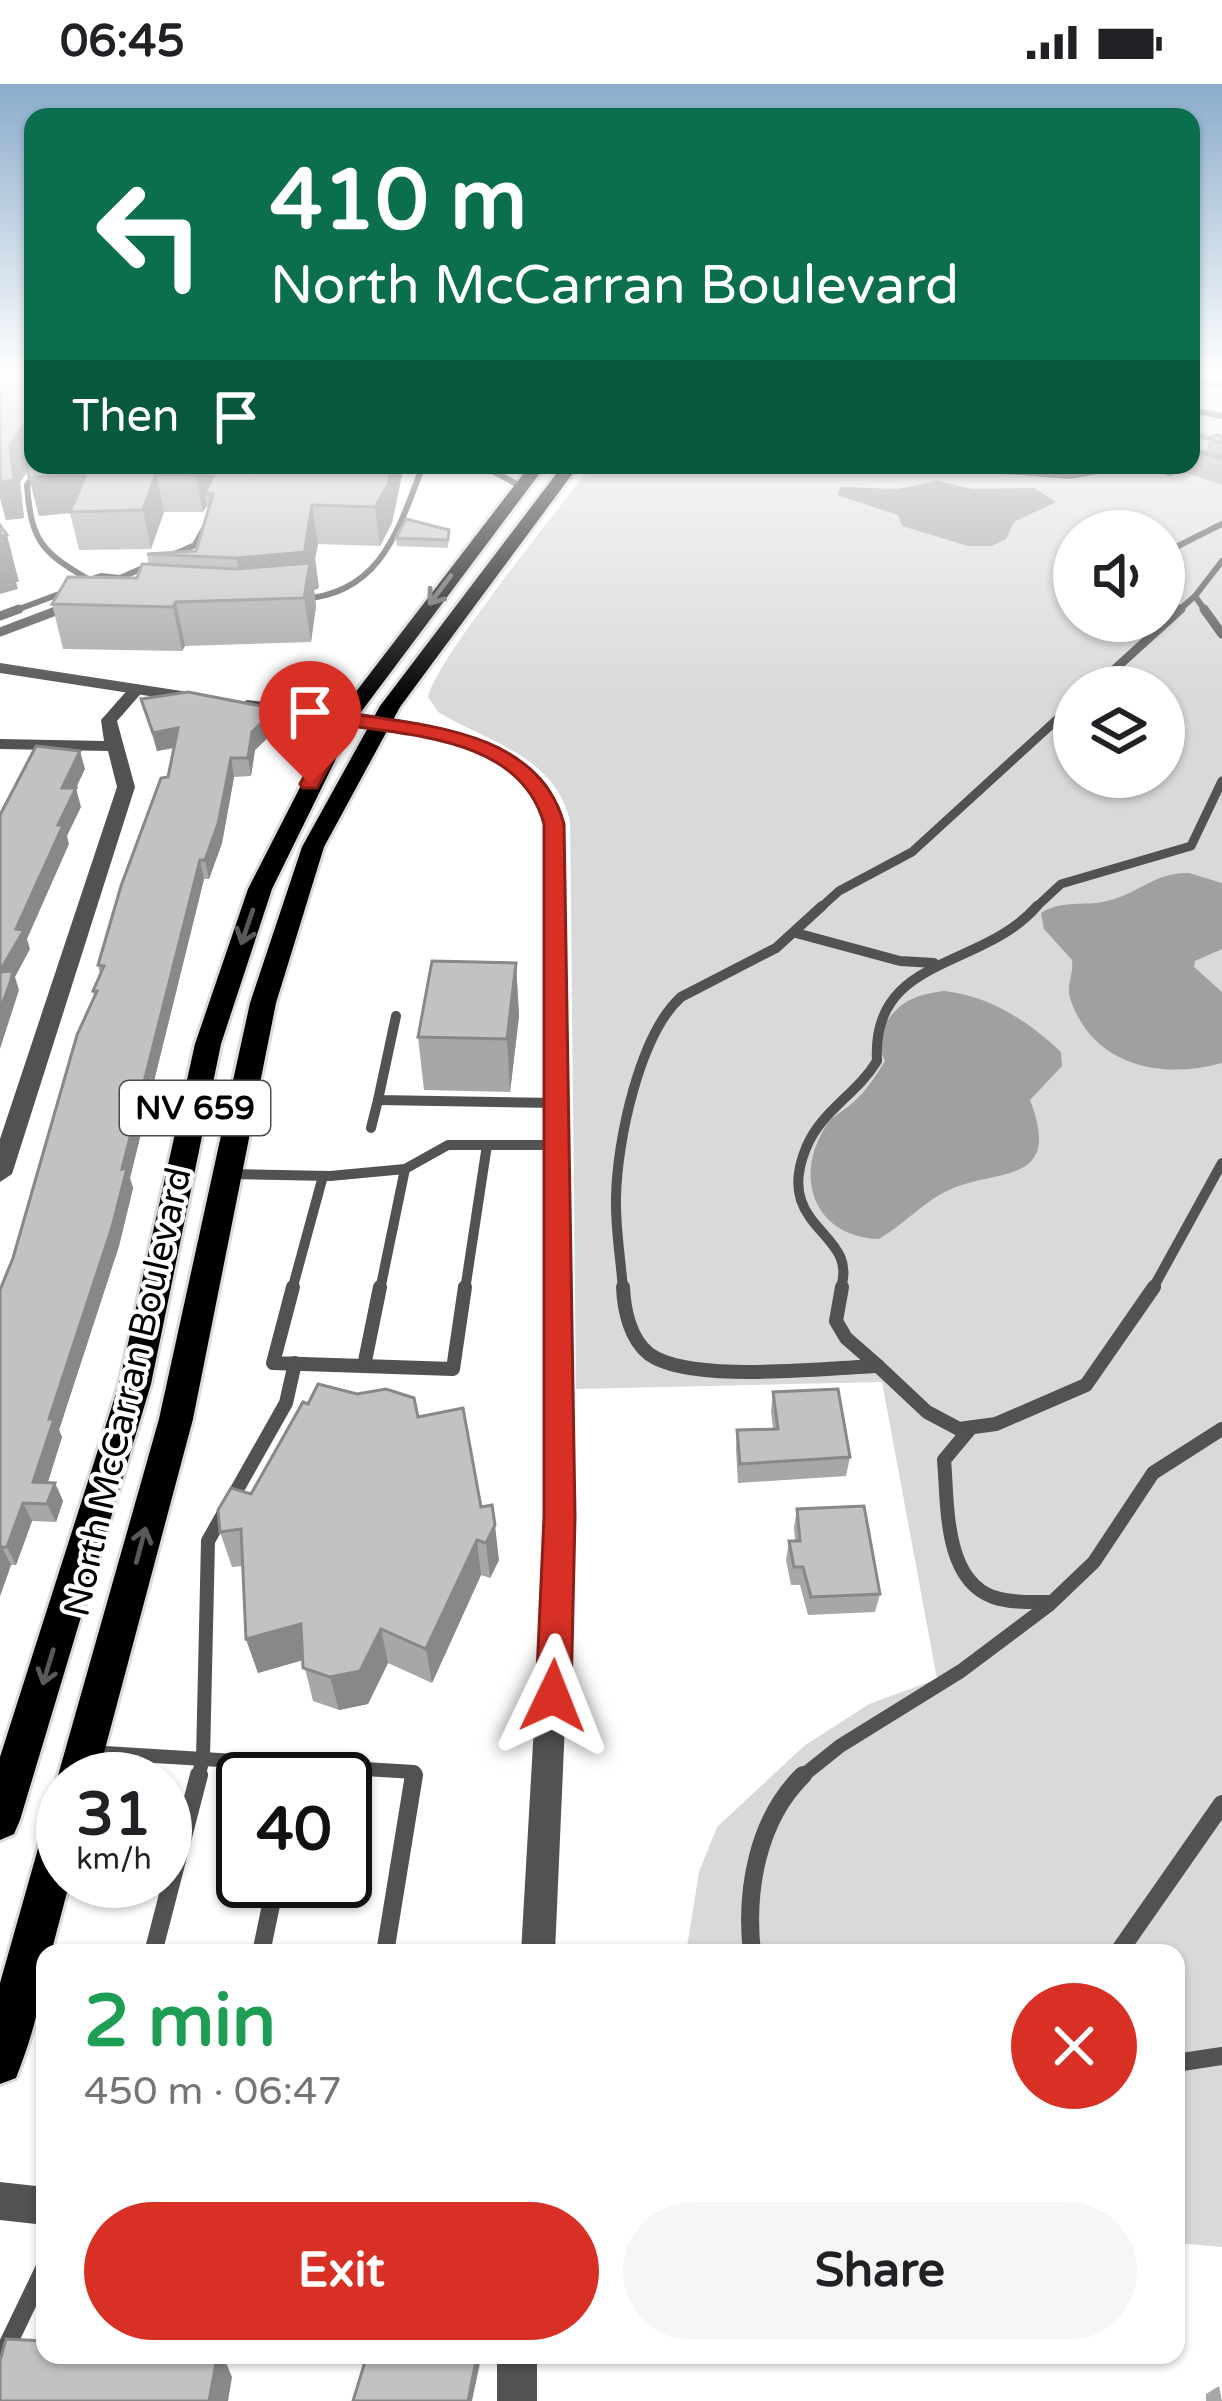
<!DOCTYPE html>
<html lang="en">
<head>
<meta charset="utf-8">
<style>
  :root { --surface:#fff; --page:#f6f6f6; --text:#202124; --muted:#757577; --accent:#d93025 }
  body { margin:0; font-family:"Varela Round",sans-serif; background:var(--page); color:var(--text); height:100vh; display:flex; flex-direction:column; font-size:45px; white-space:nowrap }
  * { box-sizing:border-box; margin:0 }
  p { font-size:39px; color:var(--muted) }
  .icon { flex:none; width:66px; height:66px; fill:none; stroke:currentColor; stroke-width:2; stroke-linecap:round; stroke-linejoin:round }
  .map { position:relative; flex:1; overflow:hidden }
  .side { position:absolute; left:36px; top:1860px; width:1149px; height:420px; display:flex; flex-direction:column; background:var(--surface); border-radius:24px; box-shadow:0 3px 9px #0004 }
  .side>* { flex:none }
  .guide { position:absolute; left:24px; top:24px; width:1176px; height:366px; border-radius:24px; box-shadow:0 3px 9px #0004; background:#0b6e4f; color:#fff; overflow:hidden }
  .controls { position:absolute; left:1053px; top:426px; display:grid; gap:24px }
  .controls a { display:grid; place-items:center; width:132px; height:132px; border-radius:50%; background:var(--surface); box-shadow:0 3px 9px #0004; font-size:60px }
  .speed { position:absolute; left:36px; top:1668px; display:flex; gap:24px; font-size:60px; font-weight:700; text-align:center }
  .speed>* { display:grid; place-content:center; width:156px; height:156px; border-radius:50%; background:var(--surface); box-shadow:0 3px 9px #0004; line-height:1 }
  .speed small { font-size:30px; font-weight:400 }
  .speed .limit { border:6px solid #111; border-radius:18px; background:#fff; color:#111 }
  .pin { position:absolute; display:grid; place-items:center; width:102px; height:102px; color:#fff; margin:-123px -51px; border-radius:50% 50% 50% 0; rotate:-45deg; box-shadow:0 0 12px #0007 }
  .pin .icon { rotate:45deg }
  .me { position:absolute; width:132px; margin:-66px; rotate:2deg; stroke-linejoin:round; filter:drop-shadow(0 0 9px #0008) }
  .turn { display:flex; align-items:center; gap:42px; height:252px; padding:0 48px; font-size:54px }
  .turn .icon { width:156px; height:156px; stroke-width:2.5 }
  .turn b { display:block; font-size:84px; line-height:102px }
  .then { display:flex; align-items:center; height:114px; padding:0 48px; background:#0003; gap:24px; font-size:45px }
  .round { display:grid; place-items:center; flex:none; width:126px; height:126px; border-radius:63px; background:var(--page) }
  .headline { display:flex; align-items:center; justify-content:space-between; height:204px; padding:0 48px }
  h1 { font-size:72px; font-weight:800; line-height:90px; color:#1e9e55 }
  .cta { display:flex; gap:24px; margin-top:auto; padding:24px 48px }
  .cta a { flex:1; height:138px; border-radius:72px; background:var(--accent); color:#fff; font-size:48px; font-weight:800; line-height:138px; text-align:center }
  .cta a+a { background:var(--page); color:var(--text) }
  .status { display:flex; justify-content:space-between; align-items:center; height:84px; padding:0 60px; background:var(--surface); direction:ltr }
  .status svg { height:33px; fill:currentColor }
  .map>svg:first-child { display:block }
  .green { fill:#d9d9d9; fill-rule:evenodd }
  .water { fill:#a0a0a0 }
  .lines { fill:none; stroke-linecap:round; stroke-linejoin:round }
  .stream { stroke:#a0a0a0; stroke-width:4.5 }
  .primary-casing { stroke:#dbdbdb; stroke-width:6 }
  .service-far4 { stroke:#525252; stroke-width:6 }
  .service-far3 { stroke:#525252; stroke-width:9 }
  .service-far2 { stroke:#525252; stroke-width:10 }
  .service-far1 { stroke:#525252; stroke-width:14 }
  .service { stroke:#525252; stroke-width:18 }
  .minor { fill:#525252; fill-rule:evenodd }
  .tertiary { fill:#525252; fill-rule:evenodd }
  .primary { fill:#000; fill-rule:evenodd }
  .wall { fill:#a7a7a7 }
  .shaded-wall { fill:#888 }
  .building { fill:#c2c2c2; stroke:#888; stroke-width:3 }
  .oneway { stroke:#595959 }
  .route { fill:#d93025; stroke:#8d1f18; stroke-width:3 }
  .labels { text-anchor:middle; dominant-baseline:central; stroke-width:9; stroke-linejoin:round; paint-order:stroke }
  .shield { fill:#fff; stroke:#4c4c4c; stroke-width:3 }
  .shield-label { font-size:33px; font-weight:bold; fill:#000 }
  .street-label { font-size:36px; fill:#000; stroke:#fff }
</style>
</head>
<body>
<div class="status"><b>06:45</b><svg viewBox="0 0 49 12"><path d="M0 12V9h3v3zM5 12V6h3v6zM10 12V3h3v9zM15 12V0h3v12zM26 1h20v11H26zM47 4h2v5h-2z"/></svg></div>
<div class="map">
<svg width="1222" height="2317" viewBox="0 0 1222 2317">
  <rect width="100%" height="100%" fill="#fff"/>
  <path class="green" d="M1191 294H1222V2163L1176 2159V1869H686L699 1788 717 1743 804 1662 869 1620 937 1595 882 1298 576 1305 570 737C555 672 488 658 438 628L428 613C434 578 562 421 592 381H1191ZM1074 447H1164V537H1074ZM1074 603H1164V693H1074Z"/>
  <g class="water">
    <polygon points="938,397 972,405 1034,404 1056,418 1014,438 1006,455 992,462 968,462 902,442 898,431 837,411 841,403 897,405"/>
    <path d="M1189 789 1222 799V865L1195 877 1194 883 1222 908V979C1161 996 1092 982 1070 914 1066 901 1074 890 1072 876L1044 845 1041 829C1064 815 1082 823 1107 817 1138 810 1155 788 1189 789Z"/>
    <path d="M944 907C990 912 1028 937 1061 968L1062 982 1030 1016C1065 1107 991 1081 941 1110 920 1122 901 1142 879 1155 813 1153 792 1091 828 1039 834 1031 842 1028 850 1021 865 1009 875 993 885 977L876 957C893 923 905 912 944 907Z"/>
  </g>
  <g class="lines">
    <polyline class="stream" points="1191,350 1222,357"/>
    <defs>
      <g id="primary">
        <polygon points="530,381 546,381 355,636 272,805 221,960 151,1300 20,1736 14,1750 0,1756 0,1673 119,1300 195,960 248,805 335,635"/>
        <polygon points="563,381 579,381 400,623 324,763 276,919 193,1335 97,1695 63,1695 63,1708 57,1695 159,1335 250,919 302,763 380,622"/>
        <path d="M63 1727V1797H70L51 1869H45C45 1910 31 1956 16 1994L0 2000V1899L43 1747 49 1733Z"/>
      </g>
    </defs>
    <use href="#primary" class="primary-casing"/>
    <g class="service-far4">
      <polyline points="1191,296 1222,301"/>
      <polyline points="1191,326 1222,332"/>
      <path d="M41 381 27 401C31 456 41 468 88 495"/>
      <polyline points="482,381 522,403"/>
      <polyline points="1147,381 1170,389 1181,381"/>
      <polyline points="966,384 1070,392 1130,381"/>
      <polyline points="1164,469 1222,440"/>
      <polygon points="101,492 120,494 124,504 103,513 78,509 80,499"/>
      <polyline points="120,494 195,461 206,441"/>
      <path d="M301 515C381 510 398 447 423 381"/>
      <polyline points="11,528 70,506"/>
      <polyline points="53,528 66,523"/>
      <polyline points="1177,528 1195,512"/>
      <polyline points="1206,528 1195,512 1222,477"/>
    </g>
    <g class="service-far3">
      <polyline points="1204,525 1222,550"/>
      <polyline points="0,532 19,525"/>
      <polyline points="0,548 61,525"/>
      <polyline points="1095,603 1181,525"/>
      <polyline points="819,825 839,807 912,768 1074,620"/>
      <polyline points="1034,825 1061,800 1191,762 1222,697"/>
    </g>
    <g class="service-far2">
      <polyline points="796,849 900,877 934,879"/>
      <polyline points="396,932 378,1016 556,1019"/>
      <polyline points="371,1044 378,1016"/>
      <polyline points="228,1090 330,1092 405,1085 448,1061 556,1061"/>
      <polyline points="292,1206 323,1092"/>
      <polyline points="380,1206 405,1085"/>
      <polyline points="465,1206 487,1061"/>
      <path d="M623 1206C621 1176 615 1144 616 1113 617 1058 639 951 681 913L776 864 822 822"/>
      <path d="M840 1206C862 1147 772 1147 806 1064 821 1027 857 1010 877 977 871 871 982 886 1037 822"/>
      <polyline points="1152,1206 1222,1079"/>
    </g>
    <g class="service-far1">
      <polyline points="293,1203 273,1279 453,1285 465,1203"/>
      <path d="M623 1203C624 1226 630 1255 649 1270 690 1300 824 1284 878 1282L846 1254 836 1237 842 1203"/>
      <polyline points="364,1282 380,1203"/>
      <polyline points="878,1282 927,1328 959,1345 996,1340 1086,1301 1154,1203"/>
      <path d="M969 1346 944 1376C948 1418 943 1495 993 1513 1011 1519 1031 1518 1050 1518"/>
      <polyline points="89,1668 414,1688 413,1694"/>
      <polyline points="198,1694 203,1674 208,1457 286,1319 295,1279"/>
      <polyline points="800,1694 840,1662 961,1587 1049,1521 1094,1478 1153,1389 1222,1345"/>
    </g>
    <g class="service">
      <polyline points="153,1869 199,1691"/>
      <polyline points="261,1869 276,1797"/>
      <polyline points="385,1869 414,1691"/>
      <path d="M752 1869C745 1807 757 1736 803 1691"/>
      <polyline points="1118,1869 1222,1720"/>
      <polyline points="1176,1979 1222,1972"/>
      <polyline points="0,2289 7,2262 45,2183"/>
    </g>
    <g class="minor">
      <polygon points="131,602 145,605 117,637 135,703 12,1090 0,1098 0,1055 117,703 108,667 0,665 0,655 104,657 101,636"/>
      <polygon points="0,2098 45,2103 45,2141 0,2136"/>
    </g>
    <g class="tertiary">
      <polygon points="0,579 201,610 209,615 201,620 0,589"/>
      <path d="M247 616C325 626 491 634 543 696 554 708 559 724 563 739L574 1433 555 1869H521L546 1433 545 739C542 727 539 714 532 704 484 638 316 640 241 624L239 621Z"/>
      <rect x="497" y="2271" width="40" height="46"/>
    </g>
    <use href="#primary" class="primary"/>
  </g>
  <g class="wall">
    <polygon points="0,294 33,381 404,381 392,439 380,462 318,460 315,475 319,504 314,506 316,522 311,558 185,562 182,567 63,565 52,520 137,494 149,481 147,470 196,467 208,428 207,422 203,428 164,428 151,465 79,466 70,429 39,432 28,387 20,398 24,434 6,436 0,414"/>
    <polygon points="1222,353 1222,401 1184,388 1186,381 1191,381 1191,365 1206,368 1209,355"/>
    <polygon points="449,446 448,464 397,462 396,454"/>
    <polygon points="141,615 279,643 255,666 251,692 234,693 222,759 209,795 204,795 130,1094 133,1104 119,1162 59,1346 62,1353 48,1398 55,1399 63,1417 56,1438 32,1437 16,1481 11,1481 0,1512 13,1174 94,912 93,907 100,890 98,881 168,693 174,664 157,667"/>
    <polygon points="516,879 519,932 510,1008 424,1006 418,953"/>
    <polygon points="773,1308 850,1373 846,1392 738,1399 736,1365 737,1346 773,1345 771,1327"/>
    <polygon points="308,1320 418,1333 481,1423 499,1476 490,1494 481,1491 432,1599 388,1579 368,1620 339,1626 313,1617 303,1576 258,1589 246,1555 243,1482 232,1483 220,1448 251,1410"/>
    <polygon points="797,1425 880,1510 875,1528 808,1531 800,1501 791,1501 786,1476 789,1457 795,1457 794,1443"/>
    <polygon points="1219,2302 1222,2317 1206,2317 1206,2310"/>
  </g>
  <g class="shaded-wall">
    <polygon points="33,338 33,380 20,398 24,434 6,436 0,414 0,398 10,361 26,339"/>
    <polygon points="202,381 228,381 204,410 207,422 203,428 196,391"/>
    <polygon points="392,381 404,381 392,439 380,462 375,423"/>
    <polygon points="87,388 70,429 39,432 29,394"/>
    <polygon points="156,390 164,428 151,465 143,426"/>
    <polygon points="312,421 318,460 315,475 319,504 314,506 316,522 311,558 304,514 243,514 236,474"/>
    <polygon points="7,451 19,498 16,498 18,505 0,510 0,460 1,452"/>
    <polygon points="176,518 185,562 182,567 173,523"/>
    <polygon points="276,625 279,643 255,666 251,692 248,674 252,648"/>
    <polygon points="178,644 182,662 157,667 153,649"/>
    <polygon points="80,667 85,685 68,721 76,704 81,723 67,752 69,760 27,855 30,865 15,893 19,906 0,965 0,887 58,741 62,704"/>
    <polygon points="231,674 234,693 222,759 209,795 205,776"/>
    <polygon points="200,776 204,795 130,1094 133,1104 119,1162 59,1346 62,1353 42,1416 33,1398 49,1335 122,1085"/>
    <polygon points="516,879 519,932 510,1008 507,955"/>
    <polygon points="55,1399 63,1417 56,1438 47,1420"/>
    <polygon points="23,1419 32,1437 16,1481 7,1463"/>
    <polygon points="495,1441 499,1476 490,1494 486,1459"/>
    <polygon points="477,1456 481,1491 432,1599 426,1565"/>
    <polygon points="2,1463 11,1481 0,1512 0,1468"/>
    <polygon points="301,1540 310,1574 258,1589 246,1555"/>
    <polygon points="381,1545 388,1579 368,1620 339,1626 330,1593"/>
    <polygon points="212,2271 216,2271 227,2281 232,2293 228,2317 209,2317"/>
    <polygon points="477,2272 480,2279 472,2317 468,2317"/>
  </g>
  <g class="building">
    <polygon points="0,294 33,294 33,338 26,339 10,361 14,396 0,398"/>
    <polygon points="1217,351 1222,353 1222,359 1209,355"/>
    <polygon points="33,354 33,381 202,381 196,391 156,390 143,426 70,428 87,388 29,394 25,366"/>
    <polygon points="1191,365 1222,372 1222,375"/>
    <polygon points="219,381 392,381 388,401 375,423 312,421 305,465 314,465 306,468 236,474 147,470 196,467 213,410 204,410"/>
    <polygon points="406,435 449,446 448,456 396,454"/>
    <polygon points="0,441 7,451 1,452 5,459 0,460"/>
    <polygon points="310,479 304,514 176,518 173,523 52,520 68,493 137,494 142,480 236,485"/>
    <polygon points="188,608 276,625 252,648 248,674 231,674 218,740 205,776 200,776 122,1085 127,1084 112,1143 49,1335 54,1335 33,1398 55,1399 47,1420 23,1419 7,1463 2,1463 0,1468 0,1206 13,1174 77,951 97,907 93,907 104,882 98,881 121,802 161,694 168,693 178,644 153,649 141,615"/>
    <polygon points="36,662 80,667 62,704 76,704 58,741 63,741 16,845 24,846 0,887 0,731"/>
    <polygon points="432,877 516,879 507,955 418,953"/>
    <polygon points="13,887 10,899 0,926 0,888"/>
    <polygon points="318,1300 357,1310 386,1305 414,1314 418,1333 463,1324 481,1423 492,1421 495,1441 486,1459 477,1456 426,1565 381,1545 360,1587 330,1593 303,1584 301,1540 246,1555 241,1445 220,1448 218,1426 231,1404 251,1410 303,1318 308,1320"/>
    <polygon points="838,1305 850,1373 740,1380 737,1346 778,1345 773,1308"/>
    <polygon points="864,1422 880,1510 811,1513 803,1483 794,1483 789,1457 800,1457 797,1425"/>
    <polygon points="6,2255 45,2257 45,2271 212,2271 216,2279 209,2317 0,2317 0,2277"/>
    <polygon points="367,2271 398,2278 400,2271 477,2272 468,2317 353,2317"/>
  </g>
  <defs><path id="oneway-shaft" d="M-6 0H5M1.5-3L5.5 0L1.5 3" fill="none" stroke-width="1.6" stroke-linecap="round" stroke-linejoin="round" transform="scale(3)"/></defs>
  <g class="oneway">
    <use href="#oneway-shaft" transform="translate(440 506) rotate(127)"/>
    <use href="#oneway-shaft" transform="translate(247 843) rotate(109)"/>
    <use href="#oneway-shaft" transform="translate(141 1461) rotate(-75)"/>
    <use href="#oneway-shaft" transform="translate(48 1583) rotate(107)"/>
  </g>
  <linearGradient id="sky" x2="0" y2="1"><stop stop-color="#8baccb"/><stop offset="0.47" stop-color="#fff"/><stop offset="1" stop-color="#fff" stop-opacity="0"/></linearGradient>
  <rect width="1222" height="619" fill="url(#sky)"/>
  <path class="route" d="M345 629C425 641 539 647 564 740L575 1433 571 1612 565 1624 553 1628 541 1624 536 1612 544 1433V740C522 658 421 652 351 642L317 704H303L300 700 336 635Z"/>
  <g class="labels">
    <rect class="shield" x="120" y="997" width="150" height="54" rx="9"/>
    <g class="shield-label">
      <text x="195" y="1024">NV 659</text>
    </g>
    <g class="street-label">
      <text transform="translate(128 1308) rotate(-77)">North McCarran Boulevard</text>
    </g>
  </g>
</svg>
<div class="controls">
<a><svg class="icon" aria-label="sound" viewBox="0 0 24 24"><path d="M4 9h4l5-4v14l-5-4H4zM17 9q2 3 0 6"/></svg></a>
<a><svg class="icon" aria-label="layers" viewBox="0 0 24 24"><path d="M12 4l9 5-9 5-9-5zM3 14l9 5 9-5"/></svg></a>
</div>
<div class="speed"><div>31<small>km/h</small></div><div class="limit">40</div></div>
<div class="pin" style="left:310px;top:700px;background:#d93025"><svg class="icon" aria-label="arrive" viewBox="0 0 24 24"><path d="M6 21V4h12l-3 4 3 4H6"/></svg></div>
<svg class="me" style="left:553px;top:1612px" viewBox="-20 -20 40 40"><path d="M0-17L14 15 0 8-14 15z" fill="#d93025" stroke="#fff" stroke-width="4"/></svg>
<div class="guide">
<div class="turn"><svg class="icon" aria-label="left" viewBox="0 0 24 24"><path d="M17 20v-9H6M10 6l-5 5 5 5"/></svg><div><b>410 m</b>North McCarran Boulevard</div></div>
<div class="then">Then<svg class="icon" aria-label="arrive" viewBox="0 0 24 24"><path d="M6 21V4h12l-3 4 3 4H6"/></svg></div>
</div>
<section class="side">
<div class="headline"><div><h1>2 min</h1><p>450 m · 06:47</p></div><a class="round" style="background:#d93025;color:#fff"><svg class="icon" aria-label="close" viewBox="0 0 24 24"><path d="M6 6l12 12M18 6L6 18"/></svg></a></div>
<div class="cta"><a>Exit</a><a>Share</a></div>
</section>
</div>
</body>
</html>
